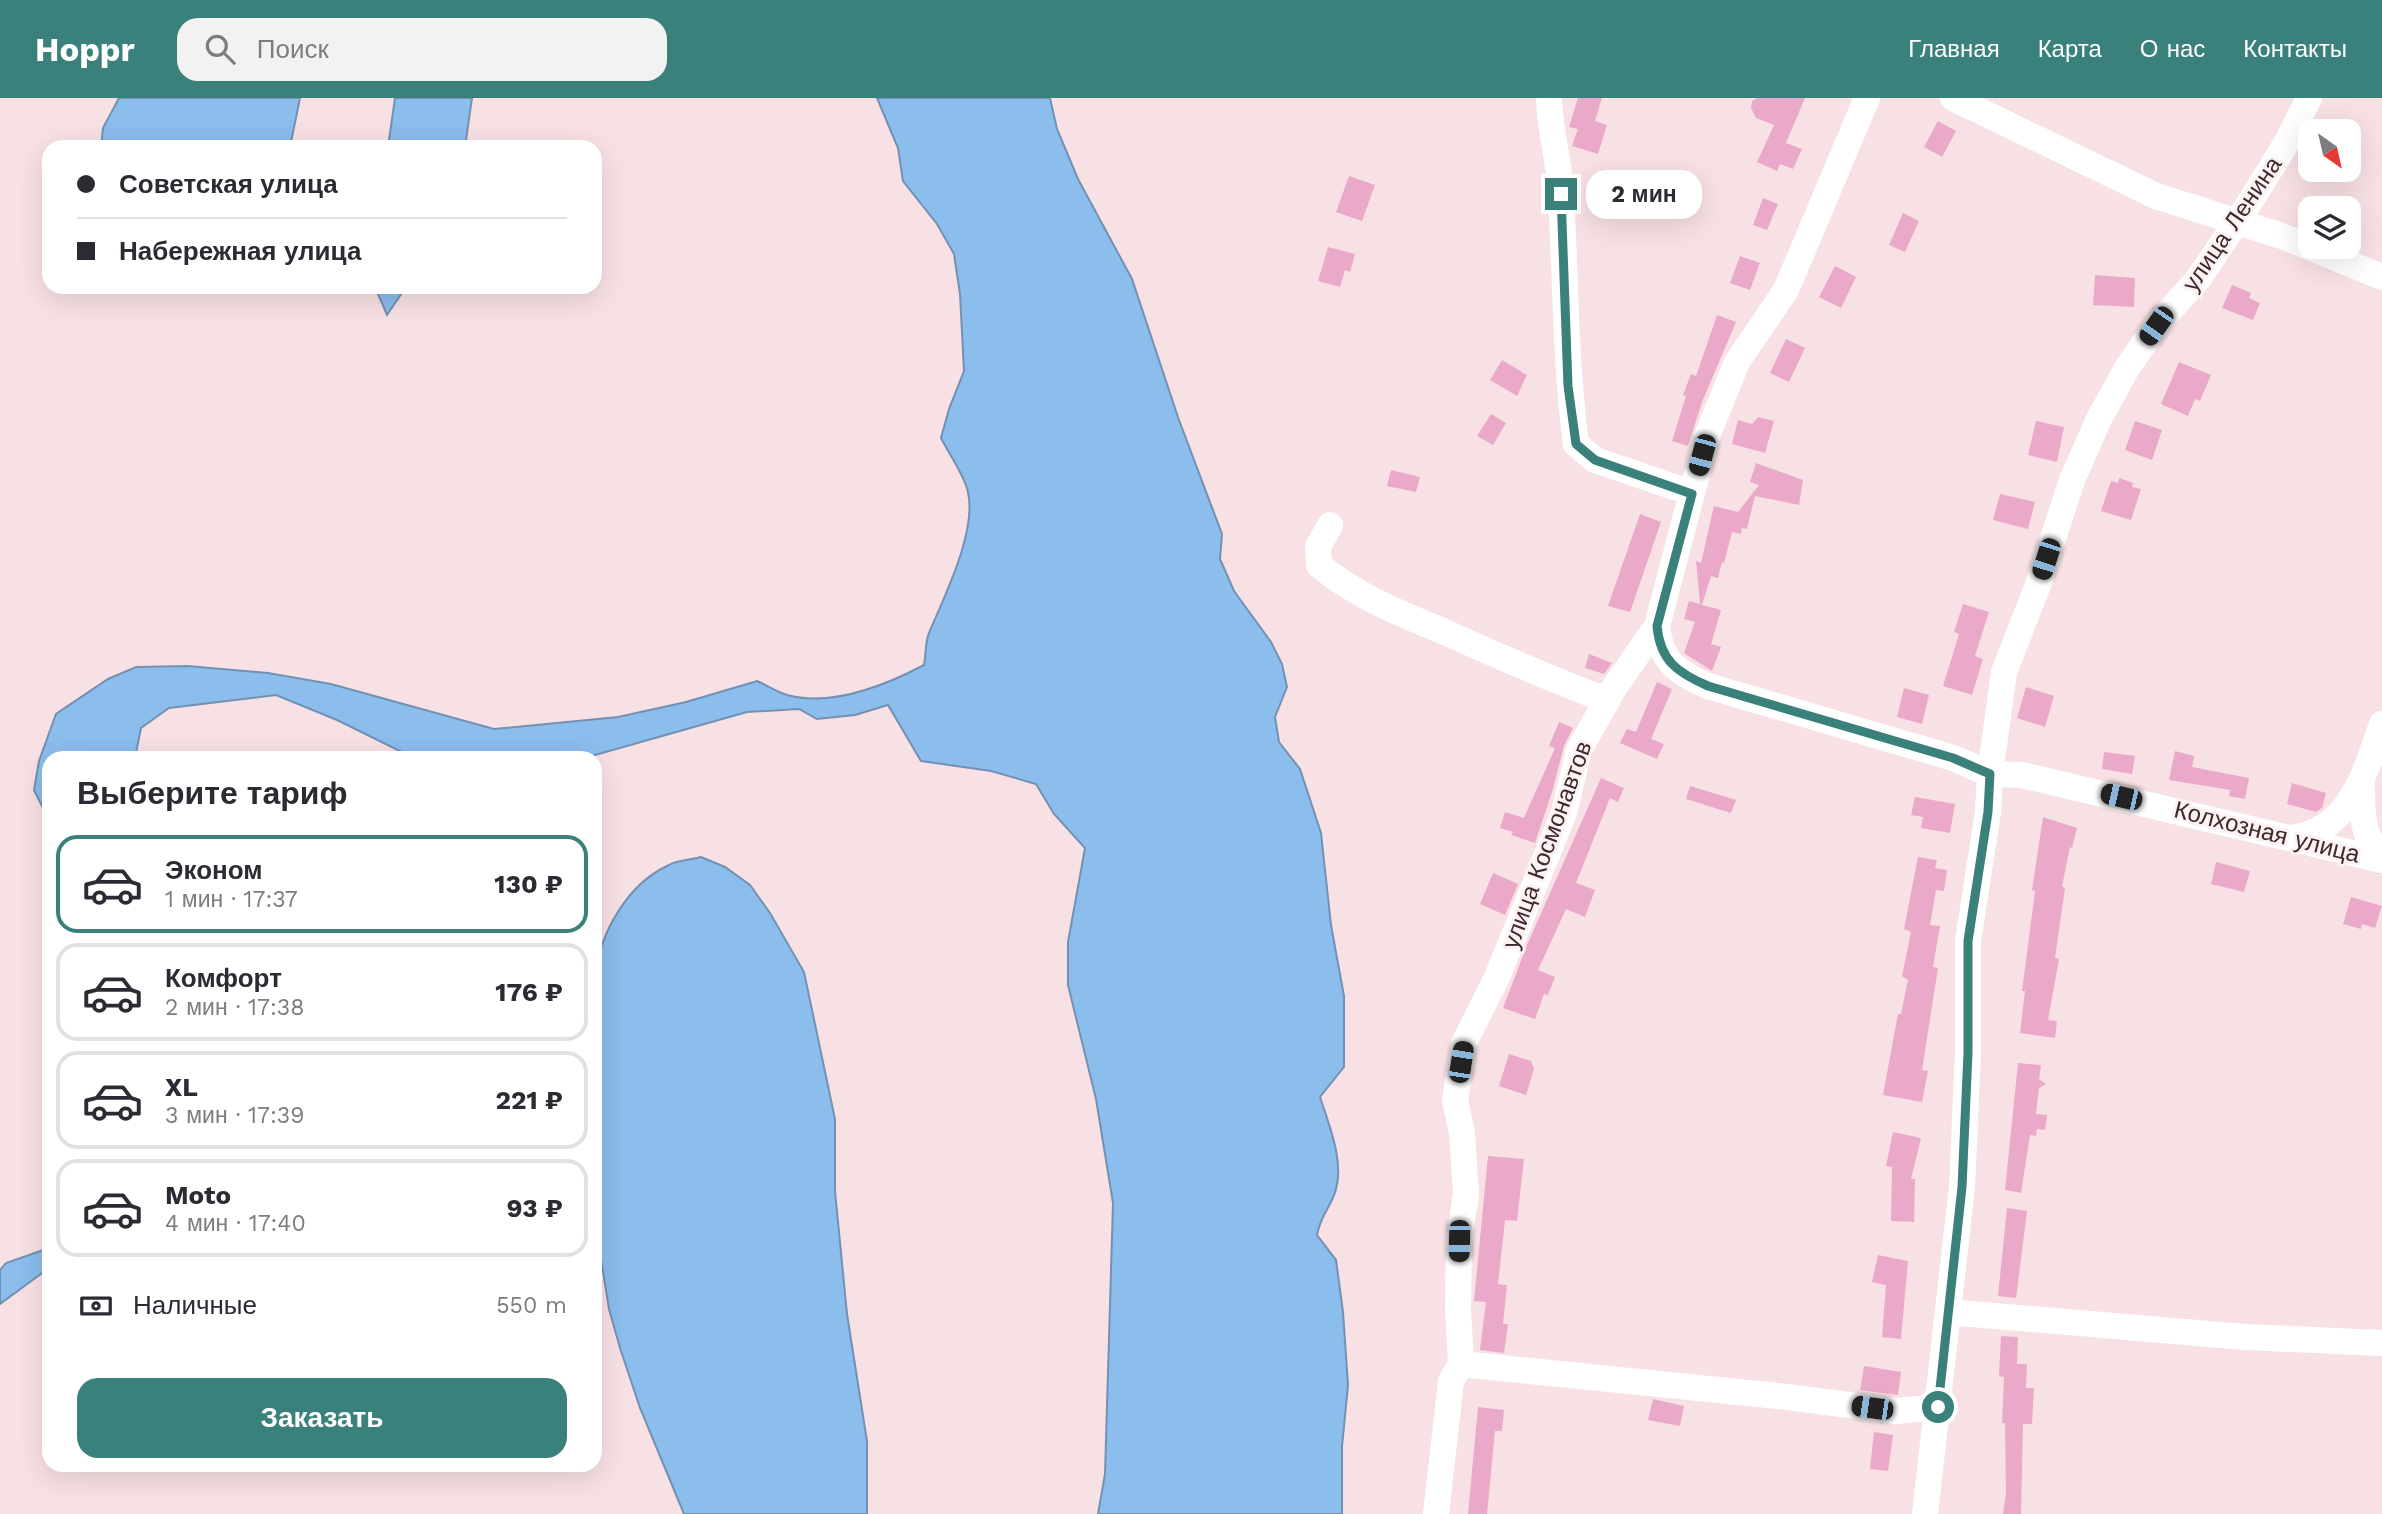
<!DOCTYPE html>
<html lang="ru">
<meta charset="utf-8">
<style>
body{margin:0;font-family:"Work Sans",sans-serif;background:#f2f2f3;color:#2b2b33;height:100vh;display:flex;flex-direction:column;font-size:26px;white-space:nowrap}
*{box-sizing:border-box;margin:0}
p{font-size:23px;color:#7c7c81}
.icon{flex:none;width:38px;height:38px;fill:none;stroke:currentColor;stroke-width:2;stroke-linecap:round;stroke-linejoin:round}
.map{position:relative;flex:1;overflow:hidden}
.drawer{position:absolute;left:42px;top:653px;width:560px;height:721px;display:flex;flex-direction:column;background:#fff;border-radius:21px;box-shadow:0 7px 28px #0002}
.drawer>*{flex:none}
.top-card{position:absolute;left:42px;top:42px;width:560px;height:154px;border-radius:21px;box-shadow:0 7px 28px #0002;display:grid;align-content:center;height:154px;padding:0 35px;background:#fff}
.needle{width:46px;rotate:146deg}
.fabs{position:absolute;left:2298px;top:21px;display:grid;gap:14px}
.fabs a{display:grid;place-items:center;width:63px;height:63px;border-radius:14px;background:#fff;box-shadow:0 7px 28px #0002;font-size:35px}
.end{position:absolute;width:32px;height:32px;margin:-16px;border:9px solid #3a817b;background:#fff;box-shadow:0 0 0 4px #fff}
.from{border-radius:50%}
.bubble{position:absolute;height:49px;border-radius:21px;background:#fff;box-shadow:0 7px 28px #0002;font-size:23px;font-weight:700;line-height:49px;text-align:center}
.car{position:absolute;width:21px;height:42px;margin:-21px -10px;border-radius:9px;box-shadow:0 0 5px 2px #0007;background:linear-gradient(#222 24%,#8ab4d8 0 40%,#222 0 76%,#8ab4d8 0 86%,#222 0)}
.top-card b{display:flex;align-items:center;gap:24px;height:66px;font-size:26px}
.top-card b+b{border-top:2px solid #e1e1e2}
.top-card i{width:18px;height:18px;background:#2b2b33}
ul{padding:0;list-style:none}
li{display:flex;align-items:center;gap:21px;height:98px;margin:0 14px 10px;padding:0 21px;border:4px solid #e1e1e2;border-radius:21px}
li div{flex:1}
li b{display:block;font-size:26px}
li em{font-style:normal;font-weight:700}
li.current{border-color:#3a817b}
li>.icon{width:63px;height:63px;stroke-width:1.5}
h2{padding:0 35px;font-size:32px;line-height:84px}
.pay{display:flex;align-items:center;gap:18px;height:77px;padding:0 35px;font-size:26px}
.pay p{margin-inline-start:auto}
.button{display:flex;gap:14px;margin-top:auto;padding:14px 35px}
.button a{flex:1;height:80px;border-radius:21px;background:#3a817b;color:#fff;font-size:28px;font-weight:700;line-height:80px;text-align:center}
header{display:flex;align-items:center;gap:42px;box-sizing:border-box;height:98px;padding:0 35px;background:#3a817b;color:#fff}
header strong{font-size:33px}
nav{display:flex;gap:38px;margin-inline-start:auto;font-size:24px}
.search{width:490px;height:63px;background:#f2f2f3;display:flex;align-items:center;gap:18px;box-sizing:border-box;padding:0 24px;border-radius:21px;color:#7c7c81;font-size:26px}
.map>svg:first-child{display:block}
</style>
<header>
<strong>Hoppr</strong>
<div class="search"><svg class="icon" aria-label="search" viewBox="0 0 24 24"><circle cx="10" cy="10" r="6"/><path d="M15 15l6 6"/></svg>Поиск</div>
<nav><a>Главная</a><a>Карта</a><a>О нас</a><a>Контакты</a></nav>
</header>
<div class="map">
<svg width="2382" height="1416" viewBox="0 0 2382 1416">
<rect width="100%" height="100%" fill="#f8e1e4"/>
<!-- water -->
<path fill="#8bbded" stroke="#7491b3" stroke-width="2" d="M119,0H300L290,49H101L103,30Z
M395,0H472L465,49H388Z
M877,0H1050L1057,31L1078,81L1132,181L1179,322L1222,436L1220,461L1234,493L1271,544L1282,566L1287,589L1275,619L1279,644L1300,671L1321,735L1331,827L1344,898V969L1320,999C1329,1027 1344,1063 1336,1091C1332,1108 1321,1115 1317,1137L1336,1162L1343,1214L1348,1287L1342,1349V1416H1098L1105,1376L1113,1105L1096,1001L1068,887V844L1085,750L1054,716L1036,686L991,673L921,663L888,607L855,617L817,621L799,611L747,614L588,659L414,660L337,622L276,597L169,610L141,630L135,660H49V722L34,692L39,663L56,616L108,581L136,569L188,568L268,575L331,586L494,631L618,619L686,604L757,583C766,587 777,594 787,597C831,609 886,587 924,567C926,557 925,544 929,535C944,499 977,434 968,394C964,376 949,356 941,340L949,311L964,273L960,196L954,156L937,126L903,83L898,50Z
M375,189H406L387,217Z
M701,759L725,769L750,787L770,815L804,874L835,1021V1093L847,1216L867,1343V1416H684L640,1310L620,1250L609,1211L595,1124V878C600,835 627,786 669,767C678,762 691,762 701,759Z
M49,1150V1170L0,1206V1172L6,1165Z"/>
<!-- building -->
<path fill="#eaa9c9" d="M1578,0H1602L1595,23L1607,27L1598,56L1572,48L1578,31L1569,29Z
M1758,0H1805L1786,45L1802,51L1793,71L1780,66L1777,73L1757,64L1774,27L1756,20L1751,10L1752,3Z
M1938,23L1956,33L1942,59L1924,49Z
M1349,78L1375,87L1362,123L1336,114Z
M1763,100L1778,106L1767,132L1753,127Z
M1903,115L1919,123L1905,154L1889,147Z
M1328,149L1355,156L1350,174L1345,172L1340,189L1318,183Z
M1740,158L1760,165L1750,192L1730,185Z
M1835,168L1856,179L1841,210L1819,199Z
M2095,177L2135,180L2134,209L2093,207Z
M2232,187L2251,195L2249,200L2260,205L2253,222L2222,210Z
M1717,217L1736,224L1702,304L1688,348L1672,343L1686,298L1683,297L1691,276L1696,278Z
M1786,241L1805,250L1789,284L1770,275Z
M1502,262L1527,277L1517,298L1490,282Z
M2179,264L2211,277L2200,303L2195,301L2188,318L2161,306Z
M1491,316L1506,325L1493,347L1477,338Z
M1758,319L1774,323L1765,355L1732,346L1738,322L1752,326Z
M2036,323L2064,329L2057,364L2028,357Z
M2135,323L2162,332L2152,362L2125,352Z
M1756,365L1803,382L1799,407L1755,398L1747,431L1742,430L1741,436L1732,434L1724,465L1722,464L1718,480L1711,478L1702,507L1721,512L1711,546L1721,549L1712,573L1684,555L1695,524L1684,521L1689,503L1700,506L1696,463L1701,465L1714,408L1738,414L1759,387L1750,384Z
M1391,372L1420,379L1416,394L1387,388Z
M2119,380L2133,385L2132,389L2141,391L2131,422L2101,413L2111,383L2118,385Z
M2000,396L2035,404L2028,431L1993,422Z
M1640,416L1661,424L1630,514L1608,508Z
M1963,506L1989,514L1975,558L1983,561L1972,597L1943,588L1959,536L1954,534Z
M1589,556L1612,565L1604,576L1585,570Z
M1657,584L1672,591L1651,641L1664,646L1657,661L1620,645L1627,631L1636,634Z
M2026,589L2054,598L2045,629L2017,620Z
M1904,590L1929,597L1922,626L1897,619Z
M1559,624L1573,630L1564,648L1553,691L1535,745L1511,737L1513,734L1500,730L1505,714L1524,720L1555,650L1549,648Z
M2175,653L2194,658L2192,669L2249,680L2245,701L2229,698L2230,692L2169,682Z
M2104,654L2135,658L2132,676L2102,671Z
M1601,680L1624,690L1618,704L1610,700L1576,785L1595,792L1585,819L1566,811L1538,872L1555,879L1548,897L1544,896L1535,921L1503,910L1527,847Z
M2292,685L2326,695L2322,710L2316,714L2287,706Z
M1690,688L1736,702L1731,715L1686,701Z
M1915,699L1955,706L1950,735L1921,730L1923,719L1911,717Z
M2043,719L2077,730L2072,750L2070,749L2062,788L2065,790L2055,860L2059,861L2048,922L2057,923L2055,940L2020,935L2025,893H2022L2035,793L2032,792Z
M1918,759L1937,762L1935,770L1947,772L1944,793L1936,792L1930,827L1940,828L1933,869L1938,870L1922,972L1928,973L1922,1004L1883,997L1898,916H1901L1908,882L1902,878L1911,834L1904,831Z
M2216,764L2250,773L2244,794L2211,786Z
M1493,775L1518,786L1505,817L1480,806Z
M2351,799L2382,808L2375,830L2362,826L2361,831L2343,826Z
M1509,956L1531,963L1534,971L1526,997L1499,988Z
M2018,965L2041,967L2039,981L2046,986L2039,990L2036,1016L2047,1017L2045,1032L2037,1031L2036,1038L2030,1037L2021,1095L2005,1092Z
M1893,1034L1921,1040L1911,1081H1915L1914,1124L1891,1123L1892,1069L1886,1068Z
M1488,1058L1524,1061L1517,1123L1505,1122L1498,1186L1507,1187L1503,1226H1508L1504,1255L1480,1252L1486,1204L1474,1203Z
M2007,1110L2027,1113L2016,1200L1998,1198Z
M1878,1157L1908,1163L1901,1241L1882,1239L1886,1187L1872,1184Z
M2001,1238L2018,1239L2017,1266H2027L2026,1290H2034L2032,1326H2023L2021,1416H2003L2006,1395L2005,1325H2002L2004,1279L1999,1278Z
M1864,1268L1901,1274L1898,1297L1860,1292Z
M1653,1301L1684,1308L1680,1328L1648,1322Z
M1478,1309L1504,1312L1502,1333H1495L1487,1416H1468Z
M1874,1334L1893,1337L1888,1373L1870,1371Z"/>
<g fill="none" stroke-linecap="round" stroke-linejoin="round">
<!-- minor -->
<path stroke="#fff" stroke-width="26" d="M1549,0C1550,35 1560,66 1561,100C1566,182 1565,264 1576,346L1595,362L1692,395
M1953,0L2156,98L2282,138L2382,179
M1330,427L1318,449L1319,467C1357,499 1402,516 1447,535C1500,559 1552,582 1607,602
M1657,528C1660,563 1678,575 1708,588L1953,660L1990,676L2022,677L2382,762
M2362,684C2362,710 2361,741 2382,759
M2296,739C2351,730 2366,672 2382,626
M1948,1214L2245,1239L2382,1245
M1461,1266L1778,1298L1896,1313L1938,1309
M1436,1416L1451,1283L1461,1266L1458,1211L1459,1143L1466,1096L1462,1035L1455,1002L1464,945L1497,879L1564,715L1579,652L1614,590L1657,528L1707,338L1737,264L1786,192L1867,0
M1925,1416L1962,1089L1968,955V843L1988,714L1990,676L2004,574L2038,487L2072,382L2099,321L2127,270L2156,228L2199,180L2250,104L2287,44L2309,0"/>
</g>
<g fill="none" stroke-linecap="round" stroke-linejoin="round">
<!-- route -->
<path stroke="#3a817b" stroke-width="9" d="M1561,96L1568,288L1576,346L1595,362L1692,396L1657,528C1660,563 1678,575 1708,588L1953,660L1990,676L1988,714L1968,843V955L1962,1089L1938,1309"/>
</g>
<g text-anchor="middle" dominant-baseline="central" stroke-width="6" stroke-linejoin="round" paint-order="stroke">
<!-- street labels -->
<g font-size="24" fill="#3e292c" stroke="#fdf2f3">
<text transform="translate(2232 126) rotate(-56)">улица Ленина</text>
<text transform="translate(2267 734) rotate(14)">Колхозная улица</text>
<text transform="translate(1547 747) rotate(-70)">улица Космонавтов</text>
</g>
</g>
</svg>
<div class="fabs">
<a><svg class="needle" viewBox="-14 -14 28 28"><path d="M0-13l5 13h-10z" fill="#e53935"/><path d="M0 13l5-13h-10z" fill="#7c7c81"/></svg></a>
<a><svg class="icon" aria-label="layers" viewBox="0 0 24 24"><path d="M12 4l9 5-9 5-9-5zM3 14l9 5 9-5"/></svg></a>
</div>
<i class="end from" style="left:1938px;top:1309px"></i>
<i class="end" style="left:1561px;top:96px"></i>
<div class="bubble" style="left:1586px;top:72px;width:116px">2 мин</div>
<i class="car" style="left:2156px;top:228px;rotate:215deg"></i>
<i class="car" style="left:1702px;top:357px;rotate:195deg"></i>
<i class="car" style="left:2046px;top:461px;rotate:198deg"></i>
<i class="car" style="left:2121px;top:699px;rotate:283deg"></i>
<i class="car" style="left:1461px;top:964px;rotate:9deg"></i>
<i class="car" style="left:1459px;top:1143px;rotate:181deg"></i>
<i class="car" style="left:1872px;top:1310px;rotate:278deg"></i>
<div class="top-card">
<b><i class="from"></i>Советская улица</b>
<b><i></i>Набережная улица</b>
</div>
<section class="drawer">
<h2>Выберите тариф</h2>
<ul>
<li class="current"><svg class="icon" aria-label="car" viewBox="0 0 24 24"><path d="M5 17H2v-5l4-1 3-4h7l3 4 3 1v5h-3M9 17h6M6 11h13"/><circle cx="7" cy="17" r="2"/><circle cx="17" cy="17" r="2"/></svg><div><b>Эконом</b><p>1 мин · 17:37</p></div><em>130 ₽</em></li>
<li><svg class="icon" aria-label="car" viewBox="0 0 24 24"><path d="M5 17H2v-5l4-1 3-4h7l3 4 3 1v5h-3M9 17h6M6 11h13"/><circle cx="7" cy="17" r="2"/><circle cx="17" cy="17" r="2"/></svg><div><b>Комфорт</b><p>2 мин · 17:38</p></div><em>176 ₽</em></li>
<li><svg class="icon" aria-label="car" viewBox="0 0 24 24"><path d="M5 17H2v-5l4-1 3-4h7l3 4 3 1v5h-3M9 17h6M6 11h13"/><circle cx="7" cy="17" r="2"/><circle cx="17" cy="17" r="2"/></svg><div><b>XL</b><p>3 мин · 17:39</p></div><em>221 ₽</em></li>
<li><svg class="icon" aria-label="car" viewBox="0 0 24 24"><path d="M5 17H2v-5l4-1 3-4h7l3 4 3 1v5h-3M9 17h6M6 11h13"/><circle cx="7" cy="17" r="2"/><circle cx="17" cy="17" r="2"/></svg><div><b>Moto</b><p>4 мин · 17:40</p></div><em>93 ₽</em></li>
</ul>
<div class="pay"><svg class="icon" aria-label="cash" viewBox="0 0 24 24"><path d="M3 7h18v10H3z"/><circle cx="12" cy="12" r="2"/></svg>Наличные<p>550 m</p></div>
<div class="button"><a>Заказать</a></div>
</section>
</div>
